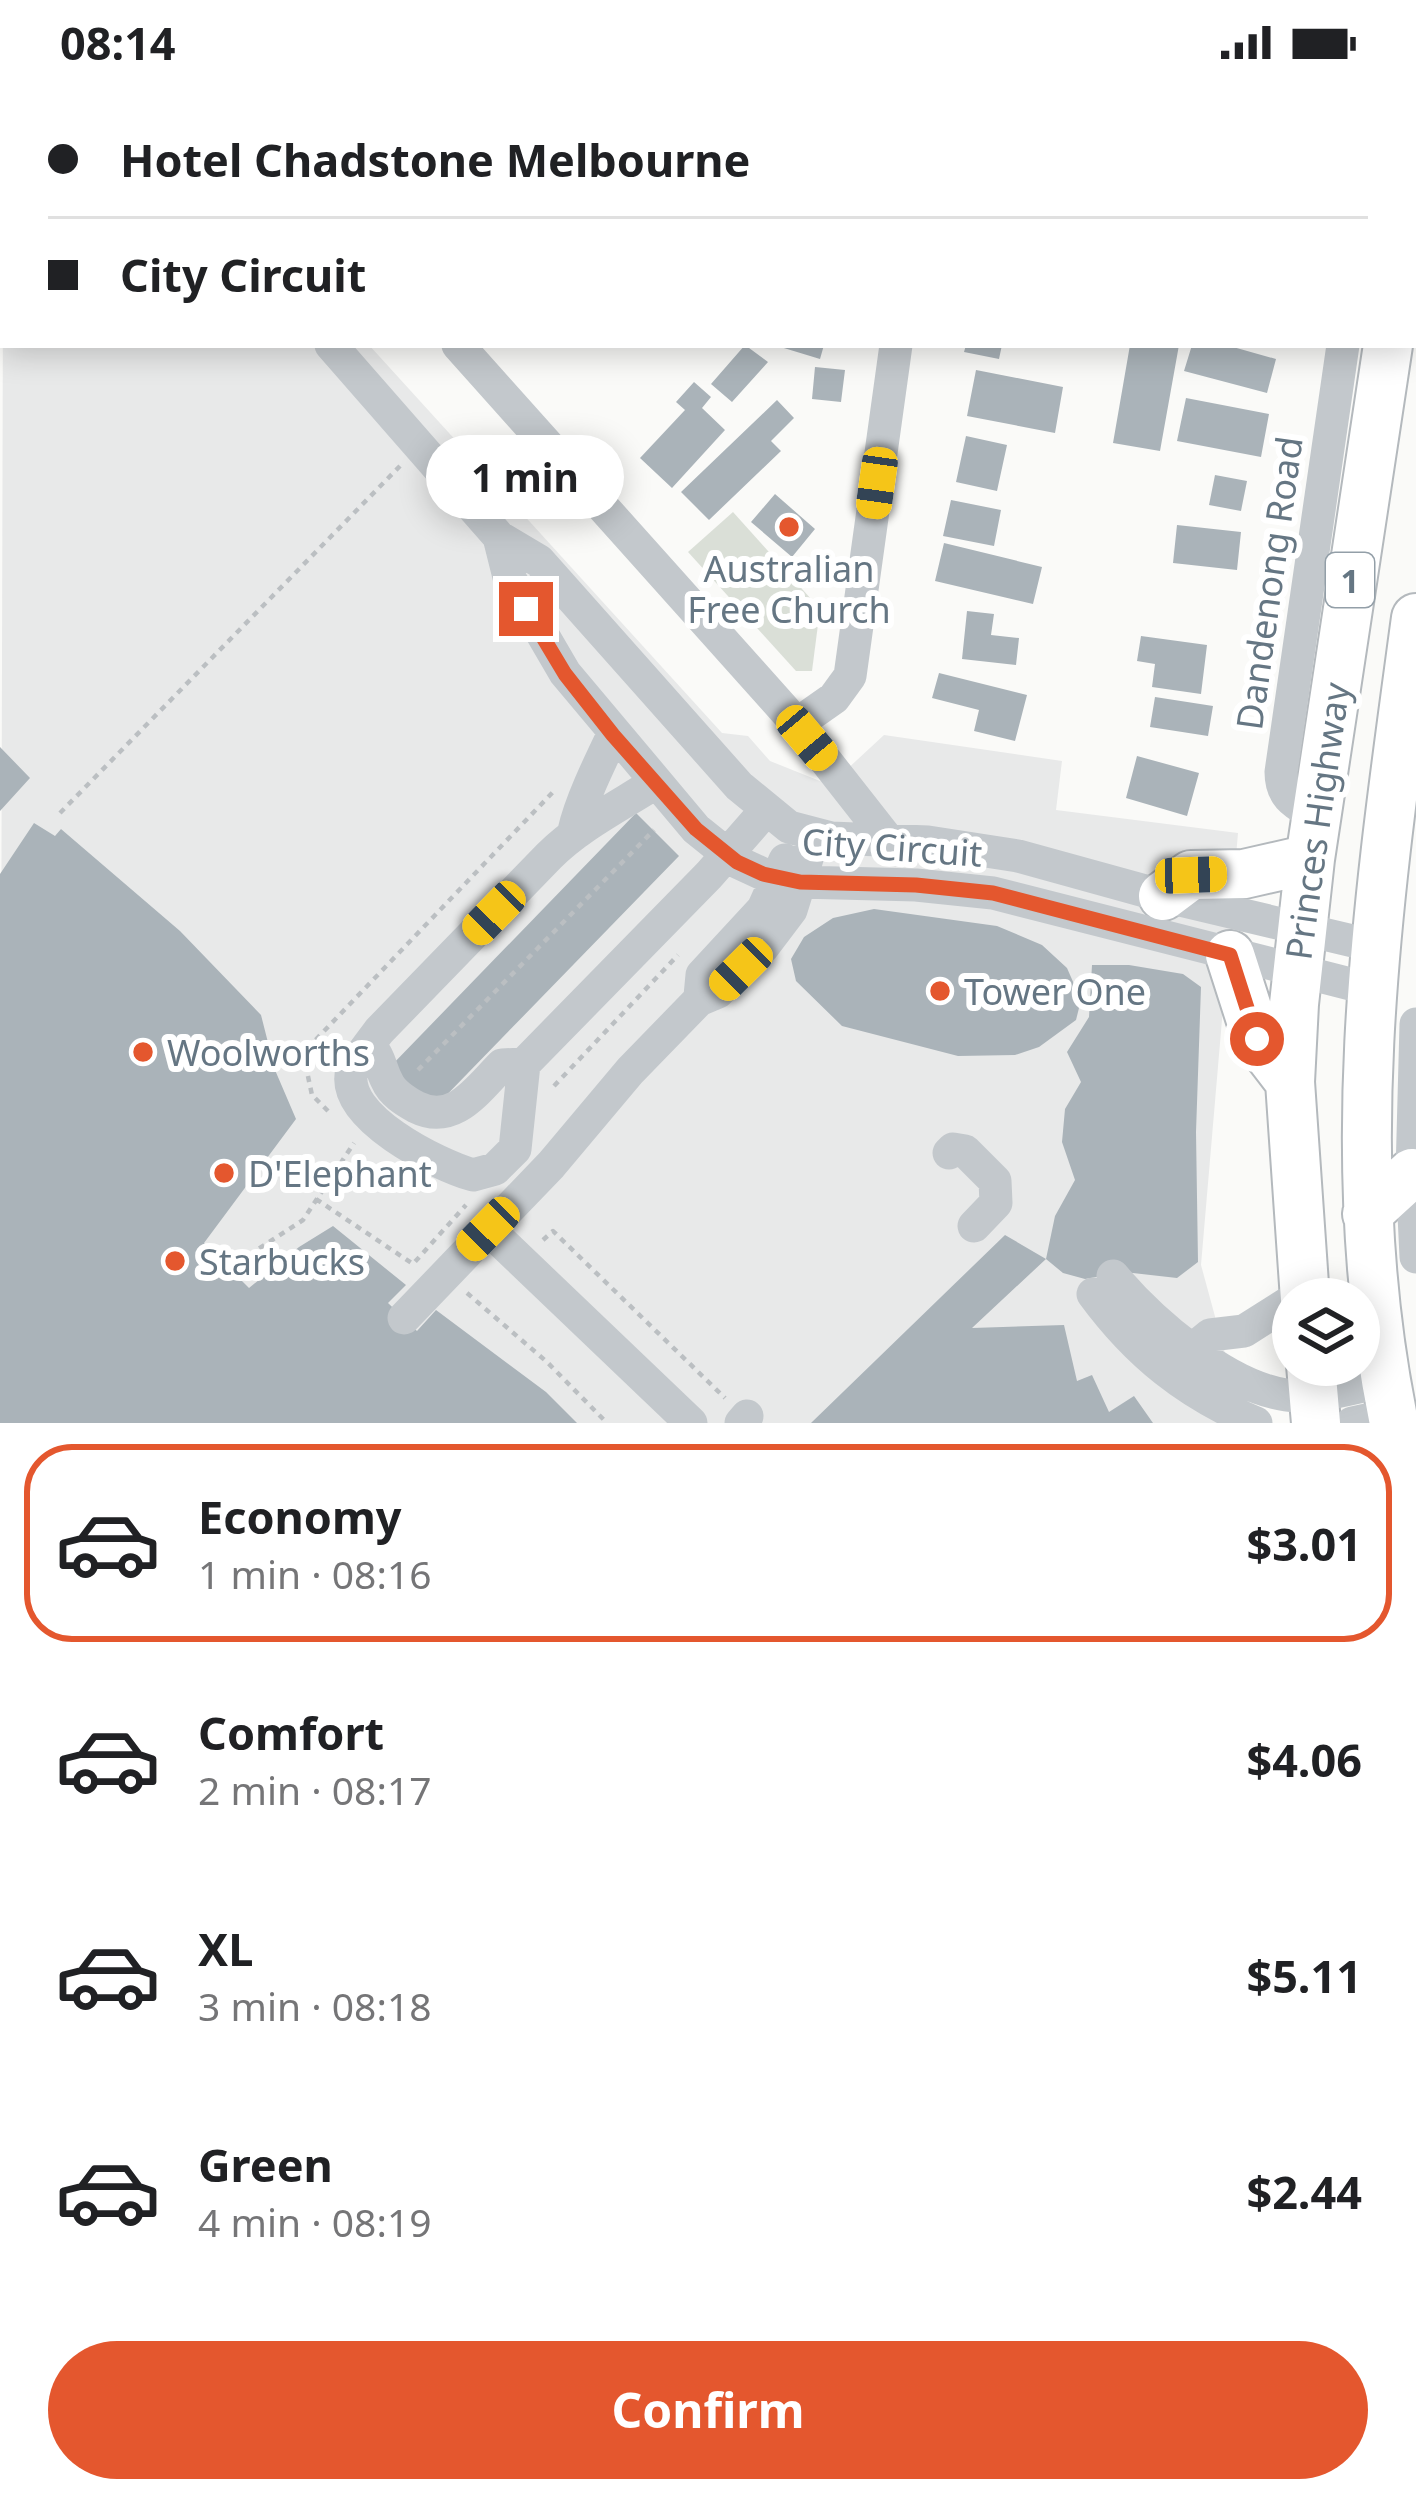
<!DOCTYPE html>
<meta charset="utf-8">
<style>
body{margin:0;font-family:"Noto Sans",sans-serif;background:#f6f6f6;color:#202124;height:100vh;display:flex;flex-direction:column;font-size:45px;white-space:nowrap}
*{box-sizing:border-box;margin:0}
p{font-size:39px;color:#757577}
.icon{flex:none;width:66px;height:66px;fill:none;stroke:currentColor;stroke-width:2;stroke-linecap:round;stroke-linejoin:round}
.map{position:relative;height:1339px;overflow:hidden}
.side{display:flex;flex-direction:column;background:#fff;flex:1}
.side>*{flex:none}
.guide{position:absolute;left:0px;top:0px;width:1416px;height:264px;box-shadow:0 6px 30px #0003;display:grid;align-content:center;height:264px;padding:0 48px;background:#fff}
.buttons{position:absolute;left:1272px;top:1194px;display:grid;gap:24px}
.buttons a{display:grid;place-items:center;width:108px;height:108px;border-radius:50%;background:#fff;box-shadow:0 6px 30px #0003;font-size:60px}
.end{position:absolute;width:54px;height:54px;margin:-27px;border:15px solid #e4572e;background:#fff;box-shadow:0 0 0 6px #fff}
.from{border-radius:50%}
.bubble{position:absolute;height:84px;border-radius:42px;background:#fff;box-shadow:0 6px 30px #0003;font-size:39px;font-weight:700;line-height:84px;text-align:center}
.car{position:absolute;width:36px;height:72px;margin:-36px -18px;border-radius:15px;box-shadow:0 0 9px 3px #0007;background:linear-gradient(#f5c518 24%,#345 0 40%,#f5c518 0 76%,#345 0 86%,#f5c518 0)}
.guide b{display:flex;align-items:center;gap:42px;height:114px;font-size:45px}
.guide b+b{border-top:3px solid #e0e0e0}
.guide i{width:30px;height:30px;background:#202124}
ul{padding:21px 0 0;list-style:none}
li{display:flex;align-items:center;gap:36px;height:198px;margin:0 24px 18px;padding:0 24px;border:6px solid transparent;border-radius:48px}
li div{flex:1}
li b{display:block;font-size:45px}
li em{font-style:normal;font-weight:700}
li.on{border-color:#e4572e}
li>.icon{width:108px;height:108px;stroke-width:1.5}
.cta{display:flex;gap:24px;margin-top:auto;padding:24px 48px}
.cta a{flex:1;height:138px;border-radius:72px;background:#e4572e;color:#fff;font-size:48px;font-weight:700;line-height:138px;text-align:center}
.status{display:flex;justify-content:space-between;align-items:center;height:84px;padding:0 60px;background:#fff;direction:ltr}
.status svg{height:33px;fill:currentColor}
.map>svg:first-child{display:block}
</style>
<div class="status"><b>08:14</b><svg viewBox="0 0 49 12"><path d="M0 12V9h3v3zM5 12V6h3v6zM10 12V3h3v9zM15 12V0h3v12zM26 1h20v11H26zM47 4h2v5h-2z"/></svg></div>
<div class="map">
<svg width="1416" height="1339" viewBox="0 0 1416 1339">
<rect width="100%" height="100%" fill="#fafaf8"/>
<!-- built -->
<path fill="#e8e9e9" d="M3,199V261H369L722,649L748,652L770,677L830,701L884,651L1062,677L1056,726L1238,749L1201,1181L1244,1339H0Z"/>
<!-- green -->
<path fill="#dadfd7" d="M733,428L820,525L812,587H796L688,468Z"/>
<!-- building -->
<path fill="#aab3b9" d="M745,261L768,278L732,318L711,300Z
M774,261H824L820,275Z
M966,261H1002L999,275L964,268Z
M1130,261H1179L1160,367L1113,359Z
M1192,261H1226L1276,275L1267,309L1184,287Z
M815,283L845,286L841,318L812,315Z
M976,286L1063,303L1055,349L967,332Z
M694,298L711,313L702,324L725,346L672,404L640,374L685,326L676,318Z
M1186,314L1269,330L1261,373L1177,357Z
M777,316L794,334L771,357L781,367L709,436L681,408Z
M966,352L1007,361L997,407L956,398Z
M1215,391L1247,397L1241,427L1209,421Z
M775,410L815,445L792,473L751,438Z
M951,416L1001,426L994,462L943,452Z
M1177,441L1241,448L1237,486L1173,479Z
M944,459L1042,483L1033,520L935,497Z
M967,527L994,530L991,551L1019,554L1016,581L962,575Z
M1141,552L1207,561L1201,610L1152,603L1155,580L1137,577Z
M939,589L1027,611L1015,657L974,647L979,626L932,614Z
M1155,613L1213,622L1208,652L1150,643Z
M0,663L30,694L0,727Z
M1137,672L1199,689L1187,732L1126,714Z
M636,729L679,772L433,1025L390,983Z
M34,739L55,752L61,745L180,847L261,931L275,986L296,1035L204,1159L249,1204L299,1163L333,1142L406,1201L388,1219L417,1247L436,1226L546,1308L577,1339H0V790Z
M874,825L997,842L1042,861L1067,884L1081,916L1076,936L1039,963L1015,971L958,972L842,942L796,897L791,875L804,853L833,834Z
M1092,881H1129L1183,890L1201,903L1196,1048L1198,1178L1177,1194L1124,1188L1085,1195L1063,1189L1046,1175L972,1244L1064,1241L1077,1297L1092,1291L1109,1328L1134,1312L1153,1339H811L1005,1151L1046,1175L1055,1132L1075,1096L1062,1058L1065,1025L1081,998L1067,968L1089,933Z"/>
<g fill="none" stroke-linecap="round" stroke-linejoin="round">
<!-- highway casing -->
<g stroke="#b4b9bd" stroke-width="52">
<path id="highway" d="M1413,88L1416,66
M1163,812L1191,791L1244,790L1310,775
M1230,871L1257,955L1290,998
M1367,1130L1412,1089
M1305,1215L1290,998L1294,920L1310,775L1388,261
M1311,1281L1316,1339
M1394,1339C1338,1071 1380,801 1416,534"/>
</g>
<!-- path -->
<path stroke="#bbbfc2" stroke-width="4.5" stroke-dasharray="6 6" stroke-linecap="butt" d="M97,3L101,0
M60,729L400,382
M418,986L654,746
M554,1002L678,871
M328,1027L312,1011L303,969L553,708
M316,1115L413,1180L466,1121
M543,1156L553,1147L725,1314
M229,1184L303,1136L354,1059
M467,1209L547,1278L607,1339"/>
<!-- minor -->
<path stroke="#c3c8cc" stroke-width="33" d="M221,0L224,3
M133,3L136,0
M498,3L501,0
M932,3L933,0
M1374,3V0
M0,125L3,123
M0,237L3,235
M331,261L499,453L539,477L739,702L789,743L831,754L928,758L1018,772L1163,812L1374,862
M458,261L797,640L888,756
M499,453L509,493L565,589L696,745L737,778L763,790L799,798L916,801L993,809L1370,905
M797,640L834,614L850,592L896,261
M1316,732C1296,720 1281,714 1281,688L1343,261
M574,747C580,719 600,678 613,651
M700,912L702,891L763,825L785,776
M1416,940L1412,1089L1416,1173
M371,963C381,975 380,984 387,997C392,1009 405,1017 416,1023C454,1042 477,1006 502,981L524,980L709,791L765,727
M524,980L515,1065L495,1085L473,1091C438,1081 339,1033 352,986C353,981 374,954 379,947L549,772C579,742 619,722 655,699
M949,1069L953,1065L965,1067L995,1097L996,1119L974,1142
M488,1145L691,1339
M1113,1192C1151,1237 1225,1302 1286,1311C1317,1316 1356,1302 1387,1297
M1093,1210C1137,1270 1187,1310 1256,1339
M404,1234L551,1081L630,987L699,916L718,908L763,863L791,826L814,752
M1193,1265L1210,1251L1244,1247L1293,1216
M741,1339L747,1332
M1352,1339L1393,1330"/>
<!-- highway -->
<use href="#highway" stroke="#fff" stroke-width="48"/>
</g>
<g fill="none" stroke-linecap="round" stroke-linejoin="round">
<!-- route -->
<path stroke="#e4572e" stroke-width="15" d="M526,525L565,590L613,651L696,745L737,778L763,790L800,798L916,801L993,809L1230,871L1257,955"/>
</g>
<!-- markers -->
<g fill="#e4572e" stroke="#fff" stroke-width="4.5">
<circle cx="789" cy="443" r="12"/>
<circle cx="940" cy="907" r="12"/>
<circle cx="143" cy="968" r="12"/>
<circle cx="224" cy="1089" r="12"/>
<circle cx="175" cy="1177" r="12"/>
</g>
<g text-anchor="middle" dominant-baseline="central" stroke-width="12" stroke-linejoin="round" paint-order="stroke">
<!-- shield labels -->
<rect fill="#fff" stroke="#939fa8" stroke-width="3" x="1326" y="469" width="48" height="54" rx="9"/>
<g font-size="33" font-weight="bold" fill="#657683">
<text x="1350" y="496">1</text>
</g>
<!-- poi labels -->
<g font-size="36" fill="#657683" stroke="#fff" text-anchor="start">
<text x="789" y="484" text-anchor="middle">Australian<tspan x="789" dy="41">Free Church</tspan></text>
<text x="964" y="907">Tower One</text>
<text x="167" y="968">Woolworths</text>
<text x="248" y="1089">D'Elephant</text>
<text x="199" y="1177">Starbucks</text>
</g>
<!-- street labels -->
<g font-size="36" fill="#657683" stroke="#fff">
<text transform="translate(1269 499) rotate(-82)">Dandenong Road</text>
<text transform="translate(1317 737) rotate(-82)">Princes Highway</text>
<text transform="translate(892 763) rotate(4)">City Circuit</text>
</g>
</g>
</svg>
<div class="buttons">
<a><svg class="icon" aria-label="layers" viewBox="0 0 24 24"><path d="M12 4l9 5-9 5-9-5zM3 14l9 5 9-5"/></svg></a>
</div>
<i class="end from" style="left:1257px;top:955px"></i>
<i class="end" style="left:526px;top:525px"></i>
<div class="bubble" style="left:426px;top:351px;width:198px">1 min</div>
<i class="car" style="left:877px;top:399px;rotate:188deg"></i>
<i class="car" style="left:807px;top:654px;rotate:140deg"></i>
<i class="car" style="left:1191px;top:791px;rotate:88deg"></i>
<i class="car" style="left:494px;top:829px;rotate:224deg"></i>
<i class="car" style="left:741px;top:885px;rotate:225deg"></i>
<i class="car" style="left:488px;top:1145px;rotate:224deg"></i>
<div class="guide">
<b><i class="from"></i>Hotel Chadstone Melbourne</b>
<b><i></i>City Circuit</b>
</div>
</div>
<section class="side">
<ul>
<li class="on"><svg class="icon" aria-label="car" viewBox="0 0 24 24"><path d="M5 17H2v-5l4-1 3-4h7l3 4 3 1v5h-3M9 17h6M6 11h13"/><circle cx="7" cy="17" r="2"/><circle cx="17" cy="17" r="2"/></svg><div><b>Economy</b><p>1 min · 08:16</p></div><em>$3.01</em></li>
<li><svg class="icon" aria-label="car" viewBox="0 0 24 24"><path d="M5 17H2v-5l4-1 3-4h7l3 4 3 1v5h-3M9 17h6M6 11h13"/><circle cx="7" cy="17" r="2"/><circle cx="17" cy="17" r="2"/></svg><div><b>Comfort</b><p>2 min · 08:17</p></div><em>$4.06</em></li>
<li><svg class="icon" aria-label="car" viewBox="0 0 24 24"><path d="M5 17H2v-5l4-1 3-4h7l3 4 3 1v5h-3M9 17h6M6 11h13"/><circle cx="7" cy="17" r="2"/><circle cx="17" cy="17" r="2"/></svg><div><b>XL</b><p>3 min · 08:18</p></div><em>$5.11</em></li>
<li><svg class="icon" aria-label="car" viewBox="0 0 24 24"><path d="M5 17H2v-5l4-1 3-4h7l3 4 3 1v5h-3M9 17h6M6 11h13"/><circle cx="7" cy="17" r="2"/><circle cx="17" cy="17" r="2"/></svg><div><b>Green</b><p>4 min · 08:19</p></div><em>$2.44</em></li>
</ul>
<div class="cta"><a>Confirm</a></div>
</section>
